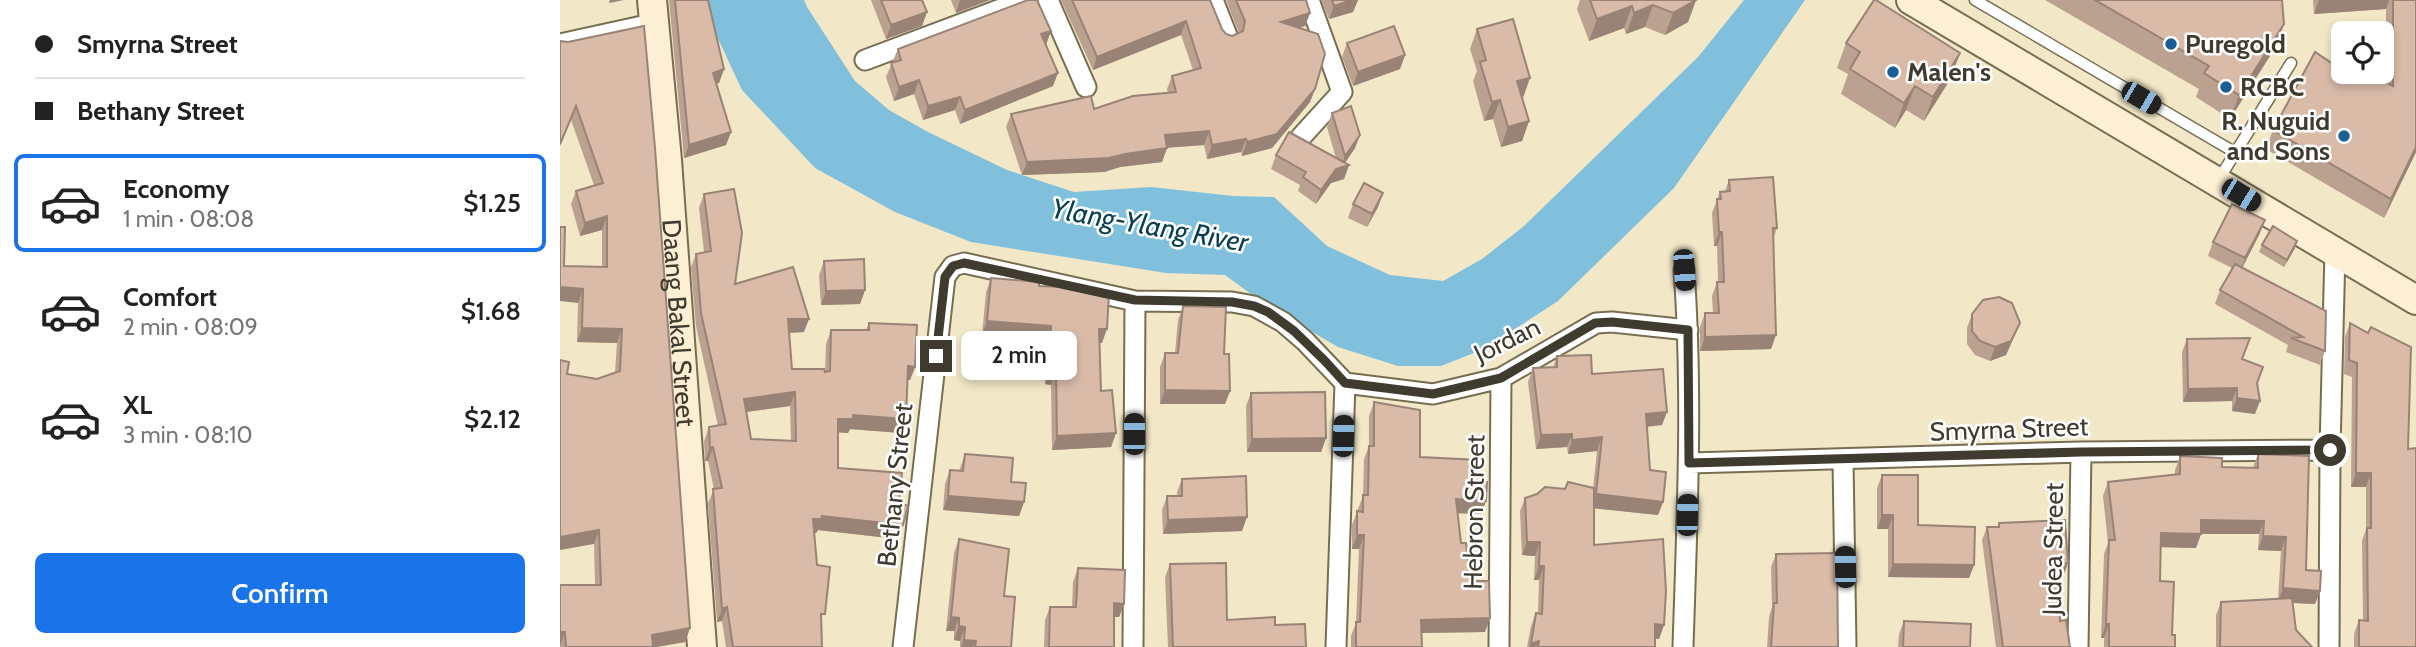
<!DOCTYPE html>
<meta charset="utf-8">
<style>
body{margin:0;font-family:Cabin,sans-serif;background:#f2f2f2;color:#222;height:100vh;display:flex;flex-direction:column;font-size:26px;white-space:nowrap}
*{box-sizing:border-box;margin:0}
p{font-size:23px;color:#767676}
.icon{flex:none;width:38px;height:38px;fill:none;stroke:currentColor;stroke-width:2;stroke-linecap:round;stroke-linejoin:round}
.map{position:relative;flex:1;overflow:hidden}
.drawer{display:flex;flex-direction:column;background:#fff;width:560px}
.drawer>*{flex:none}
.hud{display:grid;align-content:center;height:154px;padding:0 35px;background:#fff}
.buttons{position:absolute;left:1771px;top:21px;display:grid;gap:14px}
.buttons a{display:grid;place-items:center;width:63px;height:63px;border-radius:10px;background:#fff;box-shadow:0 4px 10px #0003;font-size:35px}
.end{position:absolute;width:32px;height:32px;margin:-16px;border:9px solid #3f3b2e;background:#fff;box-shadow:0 0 0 4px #fff}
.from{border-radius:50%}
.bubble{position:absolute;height:49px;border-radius:10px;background:#fff;box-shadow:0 4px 10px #0003;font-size:23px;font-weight:600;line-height:49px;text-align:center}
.car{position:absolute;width:21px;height:42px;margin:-21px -10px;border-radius:9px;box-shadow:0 0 5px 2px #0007;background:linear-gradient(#222 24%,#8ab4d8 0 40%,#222 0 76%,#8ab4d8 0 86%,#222 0)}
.hud b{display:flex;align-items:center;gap:24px;height:66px;font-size:26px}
.hud b+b{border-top:2px solid #e0e0e0}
.hud i{width:18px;height:18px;background:#222}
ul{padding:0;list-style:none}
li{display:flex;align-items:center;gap:21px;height:98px;margin:0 14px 10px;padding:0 21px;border:4px solid transparent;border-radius:10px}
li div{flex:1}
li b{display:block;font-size:26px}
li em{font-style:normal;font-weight:600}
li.current{border-color:#1a73e8}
li>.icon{width:63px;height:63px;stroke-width:1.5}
.button{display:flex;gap:14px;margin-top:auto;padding:14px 35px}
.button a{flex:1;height:80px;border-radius:10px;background:#1a73e8;color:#fff;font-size:28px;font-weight:600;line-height:80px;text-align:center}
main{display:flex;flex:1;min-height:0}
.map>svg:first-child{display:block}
</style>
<main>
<section class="drawer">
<div class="hud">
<b><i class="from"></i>Smyrna Street</b>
<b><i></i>Bethany Street</b>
</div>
<ul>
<li class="current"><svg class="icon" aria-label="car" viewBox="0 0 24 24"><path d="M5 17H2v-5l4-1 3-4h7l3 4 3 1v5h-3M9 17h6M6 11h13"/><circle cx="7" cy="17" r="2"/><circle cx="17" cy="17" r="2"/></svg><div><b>Economy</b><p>1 min · 08:08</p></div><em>$1.25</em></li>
<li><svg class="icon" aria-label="car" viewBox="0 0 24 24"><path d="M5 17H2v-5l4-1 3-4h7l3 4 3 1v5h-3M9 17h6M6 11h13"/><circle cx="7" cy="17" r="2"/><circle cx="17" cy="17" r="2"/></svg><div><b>Comfort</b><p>2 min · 08:09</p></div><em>$1.68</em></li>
<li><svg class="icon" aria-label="car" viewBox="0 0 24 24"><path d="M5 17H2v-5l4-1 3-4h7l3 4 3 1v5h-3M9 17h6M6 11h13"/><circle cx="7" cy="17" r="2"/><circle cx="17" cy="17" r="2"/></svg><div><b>XL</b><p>3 min · 08:10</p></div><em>$2.12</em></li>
</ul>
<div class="button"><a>Confirm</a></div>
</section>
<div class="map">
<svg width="1856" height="647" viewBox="0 0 1856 647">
<rect width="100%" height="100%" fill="#f2e7c7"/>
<!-- water -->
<path fill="#81c0dd" d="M140,0H244L247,7L295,81L329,110L368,132L447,170L514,192L591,187L673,196L714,197L767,246L830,275L883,281L922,259L964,226L1138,57L1184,0H1245L1114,188L998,301L924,349L881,366H838L778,347L706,305L665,275L606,273L411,242L335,212L255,168L182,90Z"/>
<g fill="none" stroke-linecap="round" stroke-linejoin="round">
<!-- lane casing -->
<g stroke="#776e51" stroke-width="13">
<path id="lane" d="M1415,0L1676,153
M1659,179L1731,63"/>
</g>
<!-- street casing -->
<g stroke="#776e51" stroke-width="23">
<path id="street" d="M488,0L526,87
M653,0L668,38
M0,44L96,23
M305,60L465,0
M741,137L782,92L749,0
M785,383L873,394L941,378L1036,323L1052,322L1128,330
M1283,460L1286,647
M1129,463L1521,452L1770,450
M343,647L385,277L393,266L404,263L575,301L672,302L694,306L723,322L745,341L785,383
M573,647L575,301
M776,647L785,383
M939,647L941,378
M1123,647C1127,521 1133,395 1124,270
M1518,647L1521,452
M1769,647L1770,450L1775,251"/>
</g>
<!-- secondary casing -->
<g stroke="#776e51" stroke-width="32">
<g id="secondary">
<path id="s1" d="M92,0L107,160L142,647"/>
<path d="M1351,0L1856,300"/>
</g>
</g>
<!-- lane -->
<use href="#lane" stroke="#fff" stroke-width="10"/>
<!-- street -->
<use href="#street" stroke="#fff" stroke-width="19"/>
<!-- secondary -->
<use href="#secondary" stroke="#fdefd3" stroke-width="28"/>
</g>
<!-- wall -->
<path fill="#bba190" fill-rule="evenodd" d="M109,0H148L164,69L159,83H157L171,132L166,145L124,158Z
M311,0H362L367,12L362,26L326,39Z
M391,0H430L396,13Z
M501,0H586L662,29L666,34L672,36L679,33L666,0H746L750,13L745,26L740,28L755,89L750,102L712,148L682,156L681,152L647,159L644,145L607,148L602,162L560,167L544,172L462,175L446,127L451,114L534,109L608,93L607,89L612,76L633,70L621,35L533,70Z
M761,0H798L793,12L769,19Z
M1020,0H1136L1128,22L1105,35L1085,27L1066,34L1064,28L1029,41L1017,9Z
M1485,0H1722L1724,24L1715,48L1670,119L1636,97L1639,89Z
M1753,0H1856V152L1824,218L1706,149L1713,130L1799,81L1826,82V9L1754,14Z
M84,26L130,628L125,642L96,647H0V585H35L34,544L7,374L37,379L55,373L57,343L17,342L18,303L4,266L42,267V230L20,236L11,204L16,191L34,185L11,120L0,146V41L8,42Z
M917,29L962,98L969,121L962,141L941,147L933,119L924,121L913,81L917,71L910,49Z
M787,43L845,55L840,69L793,86L782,57Z
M1286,43L1391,78L1364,121L1346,110L1335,128L1281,94L1288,74L1277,68Z
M486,45L493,86L400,124L395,110L363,120L354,94L334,101L326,77L338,49Z
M772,113L795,148L785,163L789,165L784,179L771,183L756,204L738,191L740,185L711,169L716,155L776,158L767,127Z
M1169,180L1217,228L1214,237L1211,349L1140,351V327L1145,313H1153L1152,296L1157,282H1158L1157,246H1154L1152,213L1160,192L1165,191Z
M823,193L818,207L807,227L788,218L793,204Z
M144,194L175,284L244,332L229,333L232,369L265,372L266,344L271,330H306L309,323L355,367L350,380H347L341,433L290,429L288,433L278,432V468L339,503L343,525L338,539L258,530L256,533H254L261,624L262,647H166L162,621L157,622L148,503L154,489L148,461H145L144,441L149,427L158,426L136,326L131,267L136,254L144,252L139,208ZM230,406L231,441L191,439L186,412Z
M1700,233L1682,268L1765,351L1760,365L1726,352L1728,345L1655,304L1660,290L1672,268L1648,256L1653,242Z
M1737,241L1735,248L1724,267L1699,252L1702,245Z
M264,261L305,290L300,304L261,305L259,275Z
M431,278L479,286L542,343H540L541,391L556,433L551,447L492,450L491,385L485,384L486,340L422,335L426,292Z
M623,306L664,354L670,391L665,404H600V367L605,353H615L618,320Z
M1412,314L1460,323L1446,355L1430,361L1415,355L1407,344V328Z
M1790,323L1848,449L1856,647H1794V634L1799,620H1803L1802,541L1806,529V487H1791L1792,377L1784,374L1785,337Z
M1627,339L1682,359L1697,384L1695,414L1672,411V401L1623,402L1622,352Z
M997,356L1032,374L1102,425L1087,427L1090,470L1103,502L1098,515L1034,508V545L1104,625L1099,639L1095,638V647H967L971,626L976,613H978L979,580H974L975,556L962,555L960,511L965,498L1005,489L1033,488L1037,451L1008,454L1007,447L976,449L968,382L973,368L993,367Z
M691,393L766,438L761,452H687L686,406Z
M814,402L860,457L918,482L926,501L921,514L897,513L901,543L910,581L925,632L861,633L862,647H791V636L796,623L799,549H792V525L803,496L804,459L809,446V416Z
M405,454L451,482L464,502L459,516L383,510L385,484L390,470L399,471Z
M1698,454L1746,570L1760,591L1755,604L1733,603L1736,630L1752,647H1656V615L1661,602L1718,599L1721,551L1698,550L1699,534H1641L1636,548L1600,547V581L1615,647H1544V638H1541L1544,554L1548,543L1543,496L1548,482L1615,475V470L1620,456L1662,467H1693Z
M1322,475L1358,525L1414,565L1409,578L1328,577V529H1317V488Z
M622,479L682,531L603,534L602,510L607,496H617V492Z
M1439,523L1508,563L1503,577H1500V621L1510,647H1436L1422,540L1427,527H1437Z
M399,539L444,596L451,647H400V641L394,640V631H386L394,553Z
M1216,554L1278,647H1207L1209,617L1212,607L1211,567Z
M610,564L667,620L715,625L746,647H608L605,577Z
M518,568L564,604L559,617H554V647H484L485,620L490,607H512L513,582Z
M1344,621L1410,647H1338L1339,634Z"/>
<!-- shaded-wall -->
<path fill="#988376" d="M50,0H64L49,3Z
M400,0H430L396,13Z
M791,0H798L793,12L769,19L774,6Z
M1136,0L1128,22L1105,35L1113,13Z
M1759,0H1829L1826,9L1754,14Z
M1093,5L1085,27L1066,34L1074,13Z
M1072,6L1064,28L1029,41L1037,19Z
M367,12L362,26L326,39L331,25Z
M750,13L745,26L716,35L721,22Z
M626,21L621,35L533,70L537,57Z
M1724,24L1715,48L1670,119L1679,95Z
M491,31L486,45L476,48L481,34Z
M1400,53L1391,78L1364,121L1373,97Z
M845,55L840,69L793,86L798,72Z
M164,69L159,83L148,86L153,73Z
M498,73L493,86L400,124L405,110Z
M970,78L963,98L957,81Z
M359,80L354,94L334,101L339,87Z
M1355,86L1346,110L1335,128L1344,103Z
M755,89L750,102L712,148L682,156L687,142Z
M400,97L395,110L363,120L368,106Z
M940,100L933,119L924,121L932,102Z
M969,121L962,141L941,147L948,127Z
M649,131L644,145L600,148L605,135Z
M171,132L166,145L124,158L129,145Z
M800,135L795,148L782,167L789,165L784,179L771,183L756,204L761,190L776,169L781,168L785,156Z
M686,139L681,152L647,159L652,145Z
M1856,147V152L1824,218L1831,199Z
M607,148L602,162L560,167L544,172L462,175L467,162L565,154Z
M823,193L818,207L807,227L812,214Z
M47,216L42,230L20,236L25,223Z
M1705,220L1700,233L1680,272L1685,258Z
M1159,232H1162L1157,246H1154Z
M1737,241L1735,248L1724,267L1727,260Z
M0,287L23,289L18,303L0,301Z
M305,290L300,304L261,305L266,291Z
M228,319H249L244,332L223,333Z
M427,321L491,326L486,340L422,335Z
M1460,323L1446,355L1430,361L1435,347Z
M22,328L62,329L57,343L17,342Z
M539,329H547L542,343H534Z
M1216,335L1211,349L1140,351L1145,337Z
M348,366L355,367L350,380H343Z
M490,371H496L491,385L485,384Z
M1677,388L1672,401L1623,402L1628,389Z
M605,390L670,391L665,404H600Z
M235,392L230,406L179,413L184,399Z
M1677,398L1700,401L1695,414L1672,411Z
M1107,412L1102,425L1081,427L1086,414Z
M293,415L346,419L341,433L290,429L288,433L273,432L278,419Z
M556,433L551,447L492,450L497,436Z
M1012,434L1007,447L976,449L981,435Z
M1042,437L1037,451L1008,454L1012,440Z
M766,438L761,452H687L692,439Z
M153,447L148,461H145L150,448Z
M1796,473H1811L1806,487H1791Z
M1036,494L1103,502L1098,515L1031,508Z
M388,496L464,502L459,516L383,510Z
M896,499L926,501L921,514L891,513Z
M1322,515H1333L1328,529H1317Z
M262,516L343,525L338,539L258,530L256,533H248L253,519Z
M687,517L682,531L603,534L608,520Z
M1641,520L1704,521L1699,534H1636Z
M39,530L34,544L0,550V537Z
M1601,533L1641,534L1636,548L1596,547Z
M797,535H804L799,549H792Z
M1703,536L1726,537L1721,551L1698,550Z
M967,542H980L975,556L962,555Z
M1499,563H1508L1503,577H1494Z
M1333,564L1414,565L1409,578L1328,577Z
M979,566H984L979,580H974Z
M1723,588L1760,591L1755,604L1718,602Z
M554,603L564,604L559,617H549Z
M167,607L162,621L157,622L162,609Z
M391,617L399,618L394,631H386Z
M930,618L925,632L856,633L861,620Z
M1095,624L1104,625L1099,639L1090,638Z
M1546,624H1549L1544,638H1541Z
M399,626L405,627L400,641L394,640Z
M130,628L125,642L96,647H88L92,635Z
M0,632H5L0,646Z
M404,640L416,641L413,647H401Z
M979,641L976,647H969L971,644Z"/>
<!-- building -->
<path fill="#d9bba8" stroke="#988376" stroke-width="2" fill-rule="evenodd" d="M115,0H148L164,69L153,73L171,132L129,145Z
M321,0H362L367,12L331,25Z
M468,0H477L491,31L481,34L498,73L405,110L400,97L368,106L359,80L339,87L331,63L341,60L338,49Z
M512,0H650L662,29L666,34L672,36L683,31L685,21L676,0H746L750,13L721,22L758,34L765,54L755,89L717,134L687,142L686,139L652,145L649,131L605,135L607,148L565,154L549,158L467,162L451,114L531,96L534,109L573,96L616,92L612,76L641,68L626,21L537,57Z
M772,0H792L774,6Z
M1030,0H1136L1113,13L1093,5L1074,13L1072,6L1037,19Z
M1314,0H1316L1400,53L1373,97L1355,86L1344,103L1290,69L1300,52L1286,43Z
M1535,0H1722L1724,24L1679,95L1644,73L1649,66Z
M1833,0H1856V147L1831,199L1713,130L1755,52L1799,81L1804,72H1808L1833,86Z
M953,19L970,78L957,81L969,121L948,127L940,100L932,102L920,62L926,60L917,29Z
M84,26L95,148L130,628L92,635L93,647H6L5,632H0V585H41L39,530L0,537V360L9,362L7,374L37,379L60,371L62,329L22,328L23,289L0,287V227H5L4,266L47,267V216L25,223L16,191L43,183L16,106L0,144V41L8,42Z
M834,26L845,55L798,72L787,43Z
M791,106L800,135L785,156L772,113Z
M729,132L789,165L776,169L761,190L743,177L746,172L716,155Z
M1213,177L1217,228H1213L1216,335L1145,337V313H1159L1157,282H1164L1162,232H1159L1157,199H1161L1160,192L1170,191L1169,180Z
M804,183L823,193L812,214L793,204Z
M174,189L182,233L175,284L233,267L249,319H228L232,369H264L265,372L270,371L271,330H309V323L357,325L355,367L348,366L346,419L293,415V419H278V468L342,473L339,503L348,506L343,525L262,516L261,519H253L257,565L270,567L265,614H261L262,647H173L167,607L162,609L153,489L162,488L153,447L150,448L149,427L166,424L141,313L136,254L151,251L144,194ZM235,392L236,441L191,439L184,399Z
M1672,204L1705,220L1685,258L1653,242Z
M1713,226L1737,241L1727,260L1702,245Z
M304,259L305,290L266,291L264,261Z
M1675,264L1766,311L1765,351L1731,338L1743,337L1660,290Z
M431,278L479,282V286L525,288L549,293L547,329H539L541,391L552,390L556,433L497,436L496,371H490L491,326L427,321Z
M1439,297L1452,303L1460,323L1451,341L1435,347L1420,341L1412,331V314L1423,300Z
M623,306L666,307L664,354H669L670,391L605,390V353H618Z
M1790,323L1808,333L1811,327L1851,347L1848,449L1856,448V647H1799V620L1808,621L1807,528H1811V473H1796L1797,363L1789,360Z
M1690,338L1682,359L1703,367L1697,383L1700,401L1677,398V388L1628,389L1627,339Z
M1031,355L1032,374L1103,369L1107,412L1086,414L1090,470L1106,472L1103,502L1036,494L1042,437L1012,440V434L981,435L973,368L997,367V356Z
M765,392L766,438L692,439L691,393Z
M814,402L860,410V457L919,460L918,482H927L926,501L896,499L901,543H906L910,581H929L930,618L861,620L862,647H796V622H800L804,535H797V511L803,512V495H808L809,446H814Z
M405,454L453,458L451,482L466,483L464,502L388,496L390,470L403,471Z
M1698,454L1749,456L1746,570L1761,571L1760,591L1723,588L1726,537L1703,536L1704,521L1641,520V534L1601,533L1600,581L1614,582L1612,635H1615V647H1549V624H1546L1549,540H1555L1548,482L1620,474V456L1662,458V467L1698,468Z
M1322,475H1358V525L1415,527L1414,565L1333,564V515H1322Z
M686,476L687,517L608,520L607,496H622V479Z
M1008,482L1034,488V545L1103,539L1106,591L1104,625L1095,624V647H978L979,641L971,644L976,613L982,614L984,566H979L980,542H967L965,498L977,494L985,487L1005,489Z
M1505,520L1508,563H1499L1500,621L1506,620L1510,647H1443L1427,527H1439V523Z
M399,539L449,549L444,596L455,597L451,647H415L416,641L404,640L405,627L399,626V618L391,617Z
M1277,553L1278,647H1211L1214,603H1217L1216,554Z
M666,563L667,620L715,617V625L745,624L746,647H613L610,564Z
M518,568L565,570L564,604L554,603V647H489L490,607H516Z
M1732,598L1736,630L1752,647H1660L1661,602Z
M1344,621L1411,624L1410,647H1343Z"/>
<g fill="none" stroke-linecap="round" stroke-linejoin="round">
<!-- route -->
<path stroke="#3f3b2e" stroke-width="9" d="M376,356L385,277L393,266L404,263L575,300L672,302L694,306L708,312L734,331L765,361L785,383L873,394L941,378L1035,323L1052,322L1128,330L1129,463L1521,452L1770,450"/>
</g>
<!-- markers -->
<g fill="#1b5e93" stroke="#fff" stroke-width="2.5">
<circle cx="1611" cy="44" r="7"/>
<circle cx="1333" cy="72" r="7"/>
<circle cx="1666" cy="87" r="7"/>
<circle cx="1784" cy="136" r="7"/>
</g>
<g text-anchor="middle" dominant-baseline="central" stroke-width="5" stroke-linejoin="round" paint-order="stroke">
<!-- poi labels -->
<g font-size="26" font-weight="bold" fill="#3f3b2e" stroke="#fff" text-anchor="start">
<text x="1625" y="44">Puregold</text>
<text x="1347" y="72">Malen's</text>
<text x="1680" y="87">RCBC</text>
<text x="1770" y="121" text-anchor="end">R. Nuguid<tspan x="1770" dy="30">and Sons</tspan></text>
</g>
<!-- street labels -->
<g font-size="26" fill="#3f3b2e" stroke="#fff">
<text stroke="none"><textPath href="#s1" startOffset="324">Daang Bakal Street</textPath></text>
<text transform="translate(947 340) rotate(-26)">Jordan</text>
<text transform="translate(1449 429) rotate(-2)">Smyrna Street</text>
<text transform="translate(335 485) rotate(-84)">Bethany Street</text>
<text transform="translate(914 512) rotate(-89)">Hebron Street</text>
<text transform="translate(1493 549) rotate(-89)">Judea Street</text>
</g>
<!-- water labels -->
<g font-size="28" font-style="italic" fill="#073f54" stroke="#fff">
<text transform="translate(590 225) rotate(10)">Ylang-Ylang River</text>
</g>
</g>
</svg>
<div class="buttons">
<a><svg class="icon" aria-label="locate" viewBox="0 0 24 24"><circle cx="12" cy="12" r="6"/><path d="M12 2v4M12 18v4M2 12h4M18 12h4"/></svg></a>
</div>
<i class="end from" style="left:1770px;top:450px"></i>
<i class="end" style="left:376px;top:356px"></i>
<div class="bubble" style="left:401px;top:331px;width:116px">2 min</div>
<i class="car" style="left:1581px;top:98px;rotate:120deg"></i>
<i class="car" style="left:1681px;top:195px;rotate:121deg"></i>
<i class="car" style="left:1124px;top:270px;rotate:176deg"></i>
<i class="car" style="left:574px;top:434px;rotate:0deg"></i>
<i class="car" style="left:783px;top:436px;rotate:2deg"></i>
<i class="car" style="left:1127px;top:515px;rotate:2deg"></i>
<i class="car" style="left:1285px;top:567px;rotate:359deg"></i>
</div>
</main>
